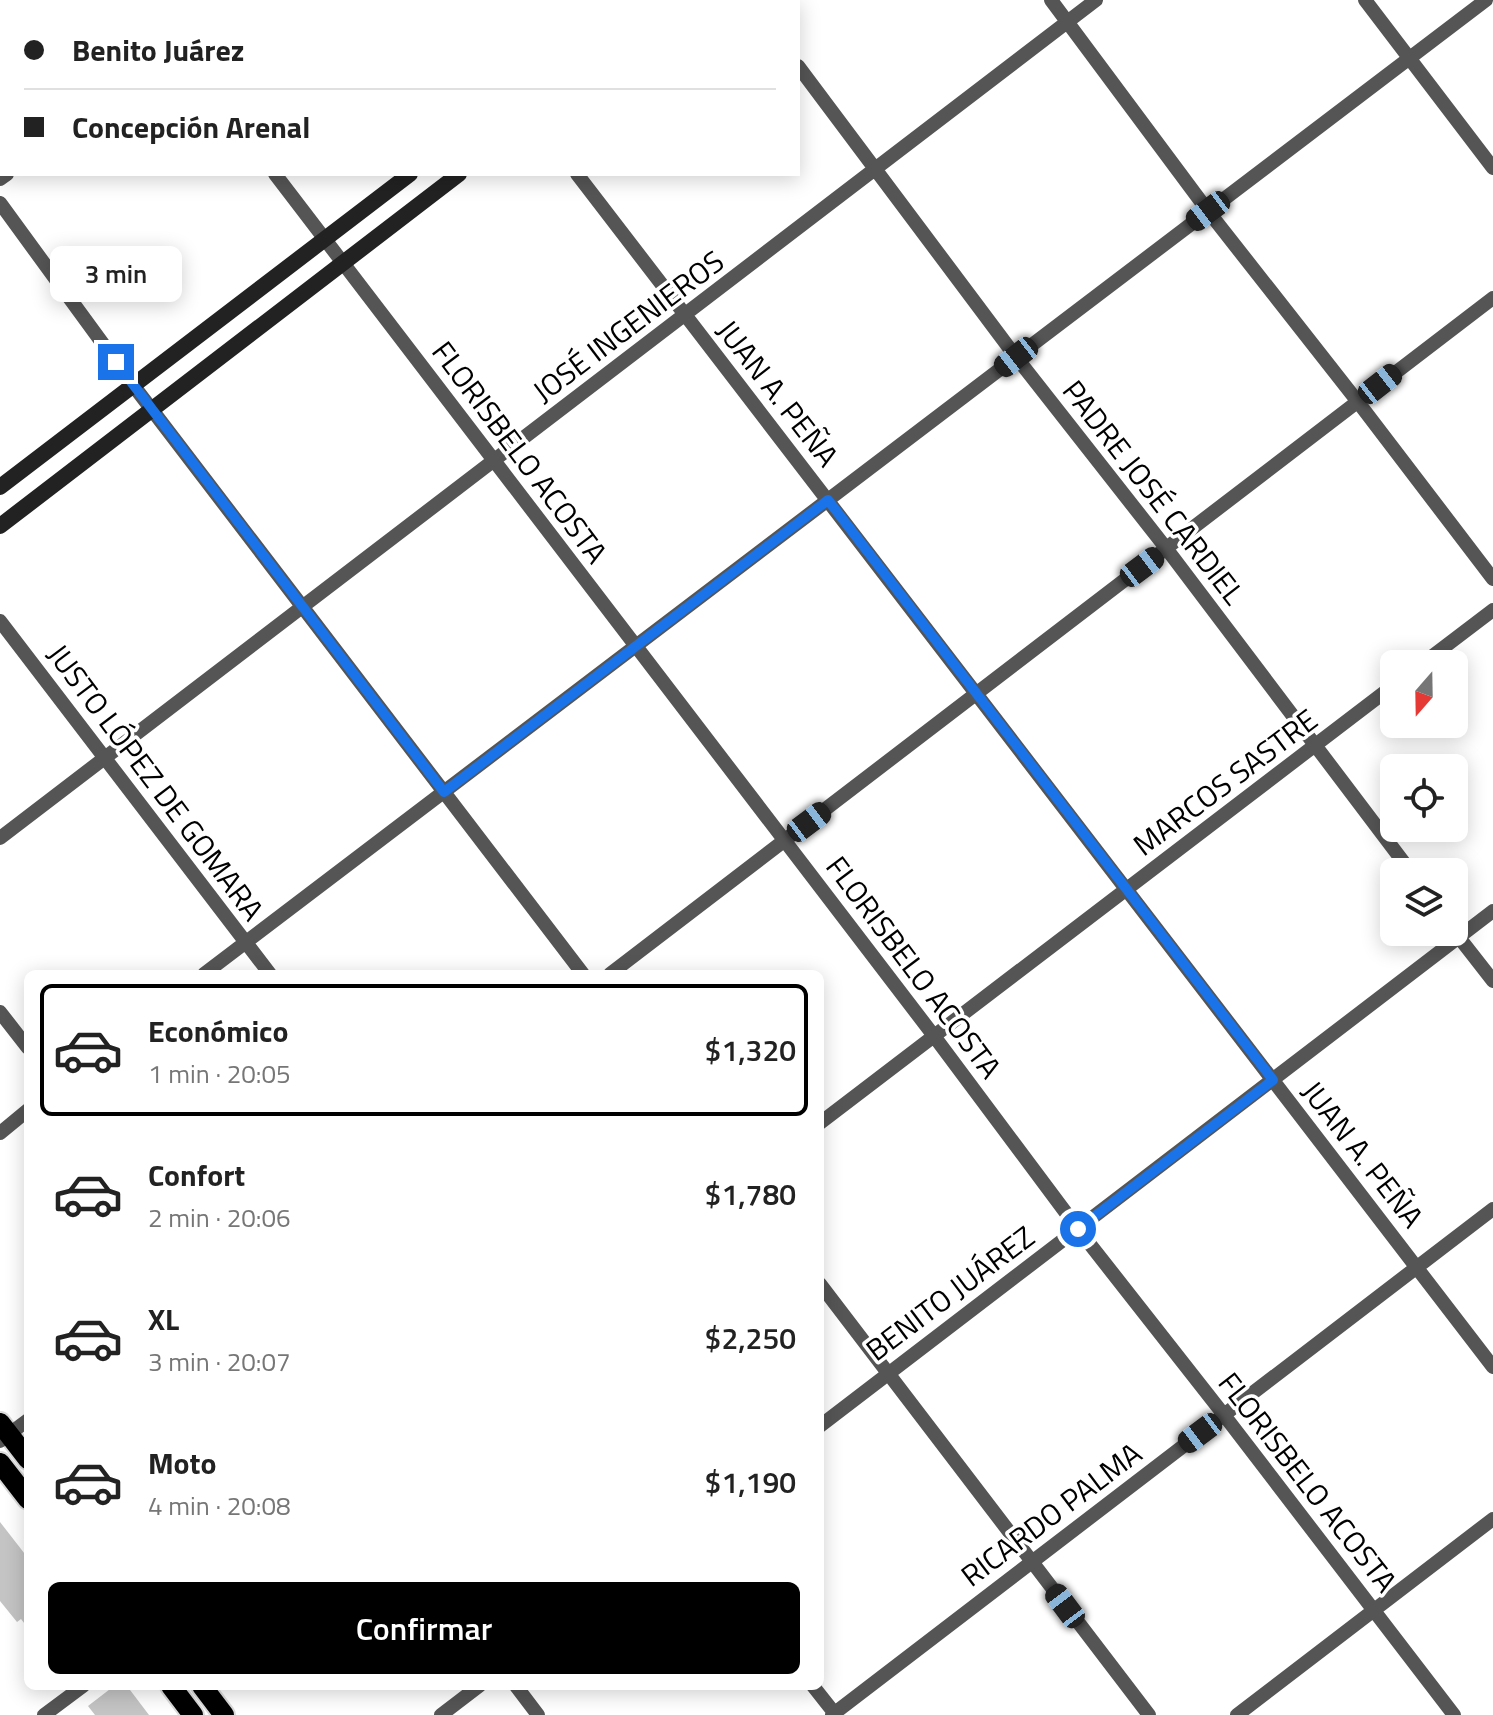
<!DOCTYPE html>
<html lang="es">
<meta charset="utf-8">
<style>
body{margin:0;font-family:"Titillium Web",sans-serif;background:#f2f2f2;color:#222;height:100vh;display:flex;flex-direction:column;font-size:30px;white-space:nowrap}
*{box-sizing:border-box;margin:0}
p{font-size:26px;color:#767676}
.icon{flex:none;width:44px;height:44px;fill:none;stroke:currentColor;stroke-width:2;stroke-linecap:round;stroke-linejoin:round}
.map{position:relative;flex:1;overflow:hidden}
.drawer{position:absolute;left:24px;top:970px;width:800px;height:720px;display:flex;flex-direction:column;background:#fff;border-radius:12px;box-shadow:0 4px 20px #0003}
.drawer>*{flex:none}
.banner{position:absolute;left:0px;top:0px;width:800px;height:176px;box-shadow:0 4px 20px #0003;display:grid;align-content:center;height:176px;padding:0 24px;background:#fff}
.needle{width:52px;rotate:200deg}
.fabs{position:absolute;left:1380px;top:650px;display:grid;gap:16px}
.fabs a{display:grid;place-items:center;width:88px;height:88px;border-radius:12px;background:#fff;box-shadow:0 4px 20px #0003;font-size:40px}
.end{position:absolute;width:36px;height:36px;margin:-18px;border:10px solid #1a73e8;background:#fff;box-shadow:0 0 0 4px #fff}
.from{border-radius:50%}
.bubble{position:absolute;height:56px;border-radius:12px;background:#fff;box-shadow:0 4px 20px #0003;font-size:26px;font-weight:600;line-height:56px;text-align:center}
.car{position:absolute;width:24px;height:48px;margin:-24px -12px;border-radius:10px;box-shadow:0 0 6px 2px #0007;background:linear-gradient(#222 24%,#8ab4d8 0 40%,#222 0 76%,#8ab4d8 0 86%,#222 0)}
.banner b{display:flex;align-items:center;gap:28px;height:76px;font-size:30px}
.banner b+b{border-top:2px solid #e0e0e0}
.banner i{width:20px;height:20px;background:#222}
ul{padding:14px 0 0;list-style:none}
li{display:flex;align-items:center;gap:24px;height:132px;margin:0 16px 12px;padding:0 8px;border:4px solid transparent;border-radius:12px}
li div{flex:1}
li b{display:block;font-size:30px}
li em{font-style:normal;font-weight:600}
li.on{border-color:#000}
li>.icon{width:72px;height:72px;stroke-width:1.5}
.action{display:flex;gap:16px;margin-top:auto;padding:16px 24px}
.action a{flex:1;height:92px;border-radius:12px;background:#000;color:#fff;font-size:32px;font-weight:600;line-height:92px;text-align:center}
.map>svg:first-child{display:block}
</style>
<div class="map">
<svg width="1493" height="1715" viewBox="0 0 1493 1715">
<rect width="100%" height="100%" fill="#fff"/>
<!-- building -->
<path fill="#c4c4c4" d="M0,1522L28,1558V1628L21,1619L17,1622L0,1601Z
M114,1686H127L149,1715H95L88,1706Z"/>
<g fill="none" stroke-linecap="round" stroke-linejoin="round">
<!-- primary casing -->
<g stroke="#dbdbdb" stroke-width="24">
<path id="primary" d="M0,1423L28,1459
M0,1463L28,1499
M171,1686L193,1715
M202,1686L224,1715"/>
</g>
<!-- minor -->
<path stroke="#555" stroke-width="14" d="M142,0L143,2
M441,0L442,2
M747,0L749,2
M1051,0L1208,211L1358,402L1493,579
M1365,0L1493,168
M233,2L235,0
M798,66L1016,357L1166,548L1411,872
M275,174L934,1036L1078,1229L1224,1415L1454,1715
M577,174L1493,1367
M0,179L7,174
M0,203L133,385L583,974
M0,621L270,974
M1422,664L1493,610
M0,838L1096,0
M1454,931L1493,981
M204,974L1486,0
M610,974L1493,298
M0,1012L28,1048
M820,1123L1394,685
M0,1133L28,1110
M820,1284L1149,1715
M820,1426L1493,911
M0,1441L28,1420
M516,1686L538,1715
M813,1686L836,1715
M44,1715L83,1686
M441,1715L479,1686
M832,1715L1493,1209
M1237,1715L1493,1519"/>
<!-- secondary -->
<path stroke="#222" stroke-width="16" d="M635,2L638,0
M684,2L687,0
M0,487L410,174
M0,526L459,174"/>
<!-- primary -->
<use href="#primary" stroke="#000" stroke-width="20"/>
</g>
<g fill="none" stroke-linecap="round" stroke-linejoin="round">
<!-- route -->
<path stroke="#1a73e8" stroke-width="10" d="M116,362L444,792L828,500L1273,1080L1078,1229"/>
</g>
<g text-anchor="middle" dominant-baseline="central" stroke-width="7" stroke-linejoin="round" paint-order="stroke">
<!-- street labels -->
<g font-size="30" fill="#000" stroke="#fff">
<text transform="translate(628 326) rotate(-37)">JOSÉ INGENIEROS</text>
<text transform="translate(778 393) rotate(52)">JUAN A. PEÑA</text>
<text transform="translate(520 452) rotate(53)">FLORISBELO ACOSTA</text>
<text transform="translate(1154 492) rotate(52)">PADRE JOSÉ CARDIEL</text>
<text transform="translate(156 782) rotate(53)">JUSTO LÓPEZ DE GOMARA</text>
<text transform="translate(1225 782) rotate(-37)">MARCOS SASTRE</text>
<text transform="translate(914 967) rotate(53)">FLORISBELO ACOSTA</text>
<text transform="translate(1363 1154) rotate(52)">JUAN A. PEÑA</text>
<text transform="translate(950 1293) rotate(-37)">BENITO JUÁREZ</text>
<text transform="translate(1308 1482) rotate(52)">FLORISBELO ACOSTA</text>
<text transform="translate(1051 1514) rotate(-37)">RICARDO PALMA</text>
</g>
</g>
</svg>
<div class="fabs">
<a><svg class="needle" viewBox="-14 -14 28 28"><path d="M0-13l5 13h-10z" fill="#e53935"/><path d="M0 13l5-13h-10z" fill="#767676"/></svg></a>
<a><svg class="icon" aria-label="locate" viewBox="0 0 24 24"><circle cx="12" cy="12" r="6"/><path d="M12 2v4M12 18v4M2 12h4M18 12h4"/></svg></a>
<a><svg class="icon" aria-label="layers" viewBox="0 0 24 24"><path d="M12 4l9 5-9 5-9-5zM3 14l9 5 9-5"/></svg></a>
</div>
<i class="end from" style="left:1078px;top:1229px"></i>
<i class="end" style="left:116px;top:362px"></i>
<div class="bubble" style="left:50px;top:246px;width:132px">3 min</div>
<i class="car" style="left:1208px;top:211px;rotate:233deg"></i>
<i class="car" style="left:1016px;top:357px;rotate:232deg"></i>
<i class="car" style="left:1380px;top:384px;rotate:52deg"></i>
<i class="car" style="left:1142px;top:567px;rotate:53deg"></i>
<i class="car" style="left:809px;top:822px;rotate:53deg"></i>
<i class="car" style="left:1200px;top:1433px;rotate:233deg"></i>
<i class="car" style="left:1065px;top:1606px;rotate:323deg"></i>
<div class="banner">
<b><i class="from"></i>Benito Juárez</b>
<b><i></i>Concepción Arenal</b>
</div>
<section class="drawer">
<ul>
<li class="on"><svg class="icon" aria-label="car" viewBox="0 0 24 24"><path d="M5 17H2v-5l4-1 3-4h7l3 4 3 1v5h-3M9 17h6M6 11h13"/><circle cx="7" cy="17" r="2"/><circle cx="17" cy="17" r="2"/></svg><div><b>Económico</b><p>1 min · 20:05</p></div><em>$1,320</em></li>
<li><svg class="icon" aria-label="car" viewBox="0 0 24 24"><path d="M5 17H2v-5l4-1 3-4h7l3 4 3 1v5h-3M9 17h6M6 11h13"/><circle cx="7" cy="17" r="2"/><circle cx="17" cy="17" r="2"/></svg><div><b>Confort</b><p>2 min · 20:06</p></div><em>$1,780</em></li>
<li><svg class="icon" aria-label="car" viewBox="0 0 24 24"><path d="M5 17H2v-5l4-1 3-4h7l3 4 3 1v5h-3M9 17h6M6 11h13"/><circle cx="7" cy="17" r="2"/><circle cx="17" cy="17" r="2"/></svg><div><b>XL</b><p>3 min · 20:07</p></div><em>$2,250</em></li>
<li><svg class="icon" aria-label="car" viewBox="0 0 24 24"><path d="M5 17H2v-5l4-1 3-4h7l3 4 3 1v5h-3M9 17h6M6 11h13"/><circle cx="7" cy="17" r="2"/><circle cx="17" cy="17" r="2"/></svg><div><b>Moto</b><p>4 min · 20:08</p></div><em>$1,190</em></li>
</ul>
<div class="action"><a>Confirmar</a></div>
</section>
</div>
